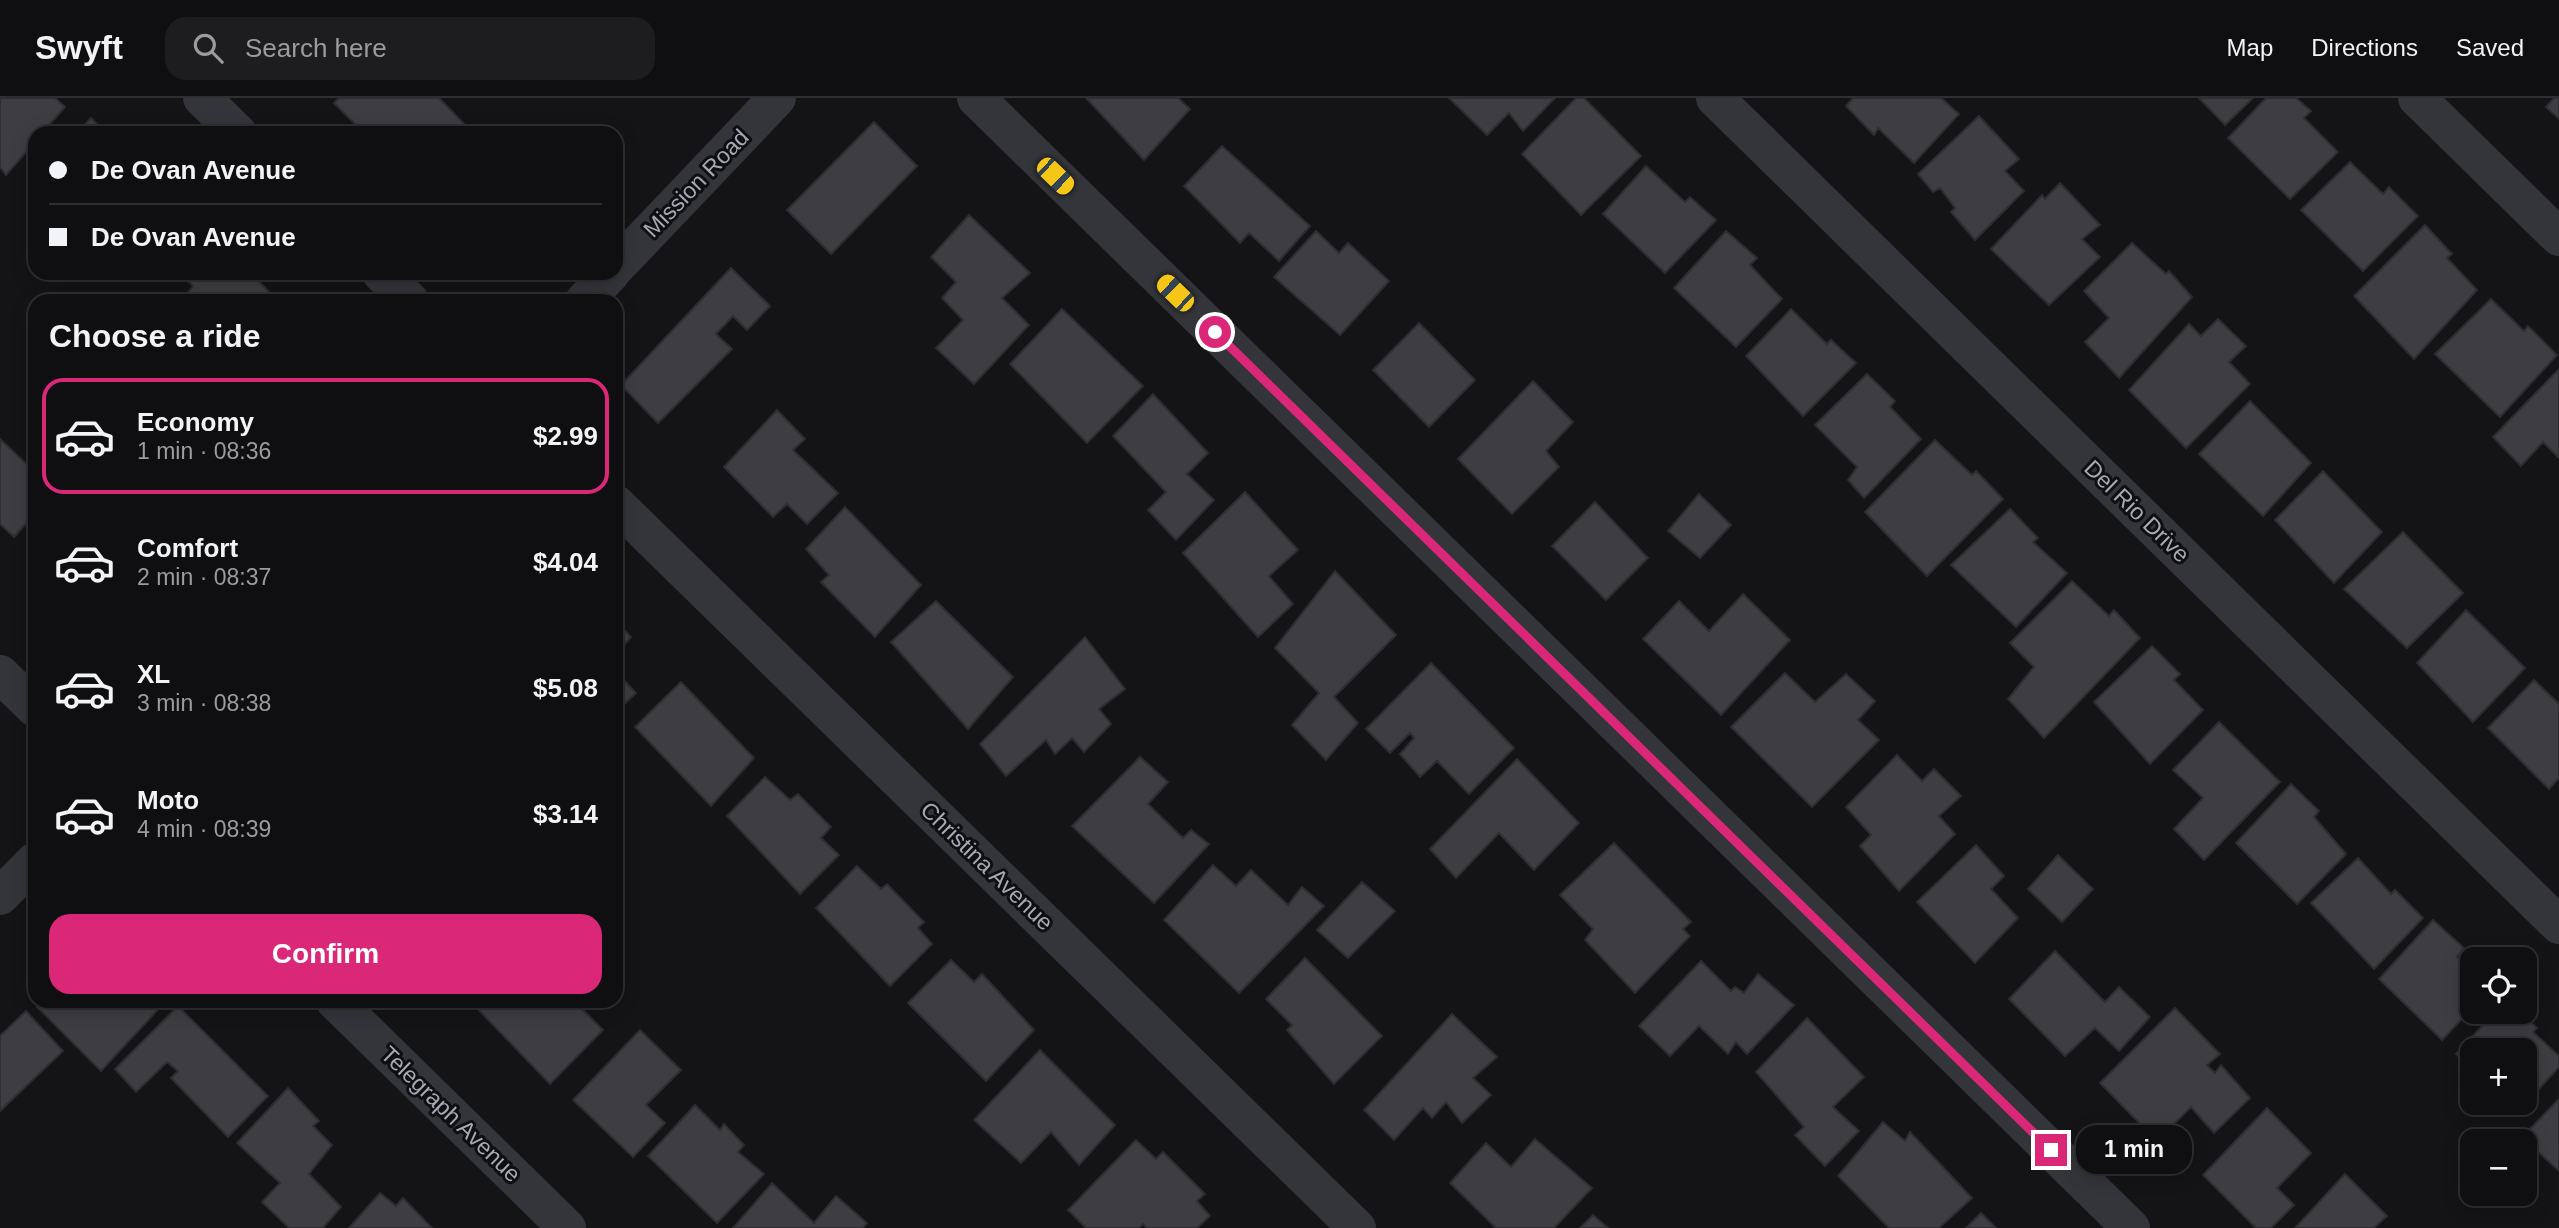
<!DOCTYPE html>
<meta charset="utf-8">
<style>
body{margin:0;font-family:Helvetica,sans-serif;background:#1d1c1e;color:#f1f3f6;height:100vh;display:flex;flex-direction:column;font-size:26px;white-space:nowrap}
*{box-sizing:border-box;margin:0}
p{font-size:23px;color:#9b9c9f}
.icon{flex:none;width:38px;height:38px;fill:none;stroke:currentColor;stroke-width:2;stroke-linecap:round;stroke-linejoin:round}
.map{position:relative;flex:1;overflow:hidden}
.details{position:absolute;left:28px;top:196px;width:595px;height:714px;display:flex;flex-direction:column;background:#0f0e10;border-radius:21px;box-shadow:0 4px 18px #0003,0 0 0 2px #2f2e30}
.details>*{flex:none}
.hud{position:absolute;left:28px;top:28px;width:595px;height:154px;border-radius:21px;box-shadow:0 4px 18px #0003,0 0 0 2px #2f2e30;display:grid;align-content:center;height:154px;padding:0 21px;background:#0f0e10}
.fabs{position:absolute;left:2460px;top:849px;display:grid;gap:14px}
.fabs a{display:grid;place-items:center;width:77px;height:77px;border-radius:14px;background:#0f0e10;box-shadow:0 4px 18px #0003,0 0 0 2px #2f2e30;font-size:35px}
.end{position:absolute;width:32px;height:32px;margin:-16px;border:9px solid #db2777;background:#fff;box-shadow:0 0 0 4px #fff}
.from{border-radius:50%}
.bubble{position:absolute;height:49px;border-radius:21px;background:#0f0e10;box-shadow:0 4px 18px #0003,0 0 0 2px #2f2e30;font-size:23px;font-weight:600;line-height:49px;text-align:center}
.car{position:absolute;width:21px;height:42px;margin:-21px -10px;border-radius:9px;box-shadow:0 0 5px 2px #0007;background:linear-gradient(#f5c518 24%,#345 0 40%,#f5c518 0 76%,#345 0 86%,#f5c518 0)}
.hud b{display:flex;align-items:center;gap:24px;height:66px;font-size:26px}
.hud b+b{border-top:2px solid #2f2e30}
.hud i{width:18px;height:18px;background:#f1f3f6}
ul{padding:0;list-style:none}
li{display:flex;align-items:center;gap:21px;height:116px;margin:0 14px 10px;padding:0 7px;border:4px solid transparent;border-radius:21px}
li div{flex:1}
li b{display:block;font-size:26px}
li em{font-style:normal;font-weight:600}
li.selected{border-color:#db2777}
li>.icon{width:63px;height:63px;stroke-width:1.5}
h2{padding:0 21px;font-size:32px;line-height:84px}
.action{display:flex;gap:14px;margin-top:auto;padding:14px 21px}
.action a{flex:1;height:80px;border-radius:21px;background:#db2777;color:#fff;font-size:28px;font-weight:600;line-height:80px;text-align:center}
header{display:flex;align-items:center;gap:42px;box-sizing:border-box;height:98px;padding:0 35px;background:#0f0e10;border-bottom:2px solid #2f2e30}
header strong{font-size:33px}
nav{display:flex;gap:38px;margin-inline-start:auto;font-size:24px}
.search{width:490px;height:63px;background:#1d1c1e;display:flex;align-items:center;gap:18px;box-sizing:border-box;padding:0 24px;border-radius:21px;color:#9b9c9f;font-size:26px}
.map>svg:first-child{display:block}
</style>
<header>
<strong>Swyft</strong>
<div class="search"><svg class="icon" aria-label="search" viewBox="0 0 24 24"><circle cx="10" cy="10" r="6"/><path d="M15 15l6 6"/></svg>Search here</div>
<nav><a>Map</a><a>Directions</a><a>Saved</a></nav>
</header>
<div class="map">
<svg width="2559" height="1130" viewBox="0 0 2559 1130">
<rect width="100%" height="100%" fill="#141315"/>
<!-- building -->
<path fill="#3e3d42" stroke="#2e2d31" stroke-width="2" d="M0,0H55L65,9L42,35H35V44L6,77L0,69Z
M339,0H439L471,33L364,35L334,5Z
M1086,0H1178L1190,11L1144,62Z
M1449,0H1555L1523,33L1509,15L1487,37Z
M1576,0H1584L1641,58L1581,117L1522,56Z
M1853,0H1941L1959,16L1914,65L1878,30L1874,37L1846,8Z
M2199,0H2253L2225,27Z
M2266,0H2296L2311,13L2304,20L2338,54L2290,101L2228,40Z
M2554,0H2559V21L2546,9Z
M1979,18L2019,61L2005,73L2024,93L1975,142L1951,114L1955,110L1940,90L1933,94L1918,76Z
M91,20L105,35H77Z
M874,24L917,68L831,156L787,112Z
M1222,48L1310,128L1279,163L1249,135L1240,145L1184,88Z
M2350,64L2383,96L2389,89L2418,118L2363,173L2301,112Z
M1646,68L1685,104L1690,99L1716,122L1665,175L1603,116Z
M2060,85L2100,127L2082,141L2100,159L2049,207L1991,151L2042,97L2045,101Z
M969,117L1030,175L1002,200L1029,227L974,286L936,250L963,222L942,200L956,184L931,159Z
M2425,127L2452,156L2447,160L2477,192L2414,261L2354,198Z
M1316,133L1339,155L1348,145L1389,183L1340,237L1274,179Z
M1726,133L1757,160L1750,167L1782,201L1736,249L1674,190Z
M2132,145L2166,176L2169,173L2192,199L2119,280L2085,244L2109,220L2084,193Z
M731,170L770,208L747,232L733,218L716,236L732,251L658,325L621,287Z
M179,175H251L275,200L272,203H181L193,188Z
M2491,201L2524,233L2528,228L2557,257L2500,319L2435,256Z
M1062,211L1143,288L1087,345L1010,266Z
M1791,211L1827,246L1831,242L1856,265L1803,318L1746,258Z
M2218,221L2246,248L2229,264L2250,286L2186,350L2129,292L2189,226L2201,238Z
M1419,225L1475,282L1429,329L1373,272Z
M2559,271V360L2543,344L2521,368L2493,339Z
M1867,276L1895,303L1890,309L1921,341L1864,400L1848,382L1857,369L1815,327Z
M1533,283L1573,324L1546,353L1559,369L1512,416L1458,361Z
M1153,296L1208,355L1187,376L1214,402L1176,442L1148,412L1166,394L1113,338Z
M2250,303L2311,365L2263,418L2199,356Z
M777,312L805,341L793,352L838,395L807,426L787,406L773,419L724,369Z
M0,341L35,374V422L32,419L14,439L0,426Z
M1935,342L1972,377L1976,373L2003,401L1927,478L1865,414Z
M2323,373L2382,434L2334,485L2275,422Z
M1245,394L1298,452L1269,478L1293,506L1258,539L1183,455Z
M1699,396L1731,427L1700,460L1668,433Z
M1595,404L1648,460L1606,502L1552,448Z
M845,409L921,487L875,539L821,484L829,477L806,451Z
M2010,411L2038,440L2033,444L2067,475L2016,529L1951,467Z
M2403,434L2463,495L2407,550L2344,491Z
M1335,473L1396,537L1334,599L1358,625L1326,662L1292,627L1319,595L1275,550Z
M2072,483L2109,518L2114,512L2140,540L2044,640L2008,601L2034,569L2010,545Z
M1743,496L1790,542L1721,617L1643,541L1679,503L1709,533Z
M936,503L1013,579L968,631L891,544Z
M2466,512L2525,570L2473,624L2417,565Z
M616,523L631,539L616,556Z
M1085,539L1125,591L1099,611L1111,626L1084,654L1072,640L1055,656L1046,642L1006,678L980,646Z
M2152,548L2180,576L2174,582L2203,612L2150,666L2094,604Z
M1431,565L1514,650L1469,696L1437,663L1420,679L1400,656L1414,640L1410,635L1390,655L1366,631Z
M616,574L636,595L616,614Z
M1785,575L1815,604L1846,576L1875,603L1858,622L1879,642L1812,709L1731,629Z
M2534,582L2559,606V680L2549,691L2488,630Z
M681,584L754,660L711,708L635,629Z
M2219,624L2280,684L2204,762L2174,731L2203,700L2173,672Z
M1897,657L1922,683L1934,671L1961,698L1939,718L1955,736L1899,793L1860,748L1871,737L1846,709Z
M1140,659L1168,684L1148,706L1183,740L1191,732L1209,746L1154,805L1072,728Z
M1517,661L1579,725L1534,772L1499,735L1456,780L1430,751Z
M765,679L790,702L798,696L831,729L821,740L839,757L800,796L727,718Z
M2291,686L2319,713L2314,719L2346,756L2297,806L2236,745Z
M1614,745L1691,824L1683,831L1690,838L1635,895L1585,842L1593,831L1560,797Z
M1976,747L2004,778L1991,791L2018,820L1975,865L1917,804Z
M2058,757L2093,791L2062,824L2028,791Z
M2358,760L2391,796L2395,792L2423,820L2374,871L2311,805Z
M1213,767L1236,788L1251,772L1288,807L1302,789L1324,808L1239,895L1164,822Z
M857,768L881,791L887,786L924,824L918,830L932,846L890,888L816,810Z
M1362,784L1395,813L1348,860L1317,832Z
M2433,822L2464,850L2457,859L2473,875V909L2442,942L2379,881Z
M2055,853L2105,904L2119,889L2150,919L2119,953L2095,930L2065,958L2009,901Z
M1305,860L1382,938L1334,986L1287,932L1292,927L1266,901Z
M951,862L974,884L982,876L1034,932L986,983L908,905Z
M1701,863L1731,893L1735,889L1744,895L1758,876L1794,907L1747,956L1736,944L1728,956L1699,928L1670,958L1639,928Z
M43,903H166L101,973L37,909Z
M574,903L603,932L550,986L471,904Z
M178,908L268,998L228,1039L171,980L178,973L167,964L136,994L115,971Z
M2175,910L2220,956L2207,967L2215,975L2221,967L2250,1000L2214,1035L2191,1009L2157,1043L2100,985Z
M26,913L63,953L0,1013V938Z
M2495,914H2519L2537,930L2533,934L2559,958V969L2518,1014L2507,1004H2525V952H2473V972L2456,956Z
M1452,916L1497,959L1473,980L1491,997L1462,1025L1446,1004L1432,1020L1423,1010L1394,1042L1364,1012Z
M1807,920L1864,979L1833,1009L1859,1033L1825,1068L1795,1037L1804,1029L1756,974Z
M640,932L681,972L646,1007L665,1025L633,1059L573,1002Z
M1040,952L1115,1027L1079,1067L1051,1034L1021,1065L974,1022Z
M288,990L319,1023L313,1028L332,1047L309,1076L341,1109L323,1130H289L262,1104L280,1085L237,1045Z
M2559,1001V1073L2522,1039Z
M695,1007L720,1032L724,1026L744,1047L738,1054L764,1076L717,1125L648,1058Z
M2267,1010L2311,1055L2277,1090L2294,1107L2271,1130H2256L2203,1077Z
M1883,1024L1905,1043L1910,1034L1972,1100L1939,1130H1889L1838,1078Z
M1535,1041L1592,1090L1554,1130H1496L1450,1085L1486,1045L1511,1069Z
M1136,1042L1156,1061L1163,1054L1205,1096L1197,1103L1210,1118L1197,1130H1147L1143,1126L1139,1130H1086L1068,1112Z
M2345,1076L2387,1118L2374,1130H2295Z
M772,1085L814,1125L836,1098L867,1125L863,1130H733Z
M380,1095L396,1108L403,1100L432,1130H349Z
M1981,1115L1996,1130H1966Z
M1593,1117L1608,1130H1580Z"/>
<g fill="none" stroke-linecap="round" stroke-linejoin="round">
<!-- minor -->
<path stroke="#34353a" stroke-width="38" d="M202,0L238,35
M976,0L2131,1130
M1715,0L2559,827
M2417,0L2559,139
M616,169L777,0
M381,175L410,203
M584,203L611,175
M616,406L1357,1130
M0,576L35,610
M0,798L35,763
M335,903L567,1130"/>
</g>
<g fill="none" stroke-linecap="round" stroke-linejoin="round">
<!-- route -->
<path stroke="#db2777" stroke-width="9" d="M1215,234L2051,1052"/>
</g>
<g text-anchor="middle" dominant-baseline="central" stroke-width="6" stroke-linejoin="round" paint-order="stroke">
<!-- street labels -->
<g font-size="23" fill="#a5a8b6" stroke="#0f0e10">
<text transform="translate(696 85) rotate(-46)">Mission Road</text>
<text transform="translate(2137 413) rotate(44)">Del Rio Drive</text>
<text transform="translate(987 768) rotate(44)">Christina Avenue</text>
<text transform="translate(451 1016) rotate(44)">Telegraph Avenue</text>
</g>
</g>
</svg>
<div class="fabs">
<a><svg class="icon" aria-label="locate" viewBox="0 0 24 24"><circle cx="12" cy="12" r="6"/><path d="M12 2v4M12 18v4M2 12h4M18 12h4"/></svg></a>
<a>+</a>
<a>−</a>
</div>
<i class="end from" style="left:1215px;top:234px"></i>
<i class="end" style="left:2051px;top:1052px"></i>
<div class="bubble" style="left:2076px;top:1027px;width:116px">1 min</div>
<i class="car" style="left:1055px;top:78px;rotate:134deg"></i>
<i class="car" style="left:1175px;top:195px;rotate:314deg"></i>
<div class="hud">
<b><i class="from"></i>De Ovan Avenue</b>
<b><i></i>De Ovan Avenue</b>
</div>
<section class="details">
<h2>Choose a ride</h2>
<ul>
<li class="selected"><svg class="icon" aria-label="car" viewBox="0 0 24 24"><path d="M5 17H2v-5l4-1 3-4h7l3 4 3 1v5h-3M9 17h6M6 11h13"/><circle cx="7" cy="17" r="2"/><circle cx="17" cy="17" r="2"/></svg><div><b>Economy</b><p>1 min · 08:36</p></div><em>$2.99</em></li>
<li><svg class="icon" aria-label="car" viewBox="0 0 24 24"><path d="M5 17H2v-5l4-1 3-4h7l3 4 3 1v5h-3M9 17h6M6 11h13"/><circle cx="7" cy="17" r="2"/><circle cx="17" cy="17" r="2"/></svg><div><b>Comfort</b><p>2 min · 08:37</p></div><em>$4.04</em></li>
<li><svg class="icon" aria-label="car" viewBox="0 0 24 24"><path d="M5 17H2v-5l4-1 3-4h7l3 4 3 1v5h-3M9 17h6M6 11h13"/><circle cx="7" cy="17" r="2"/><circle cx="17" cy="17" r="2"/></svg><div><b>XL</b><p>3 min · 08:38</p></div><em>$5.08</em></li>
<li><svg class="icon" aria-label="car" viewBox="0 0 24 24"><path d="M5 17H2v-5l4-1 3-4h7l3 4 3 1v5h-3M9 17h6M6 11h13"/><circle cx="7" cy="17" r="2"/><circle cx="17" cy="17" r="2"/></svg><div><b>Moto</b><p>4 min · 08:39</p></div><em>$3.14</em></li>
</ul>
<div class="action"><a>Confirm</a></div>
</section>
</div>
